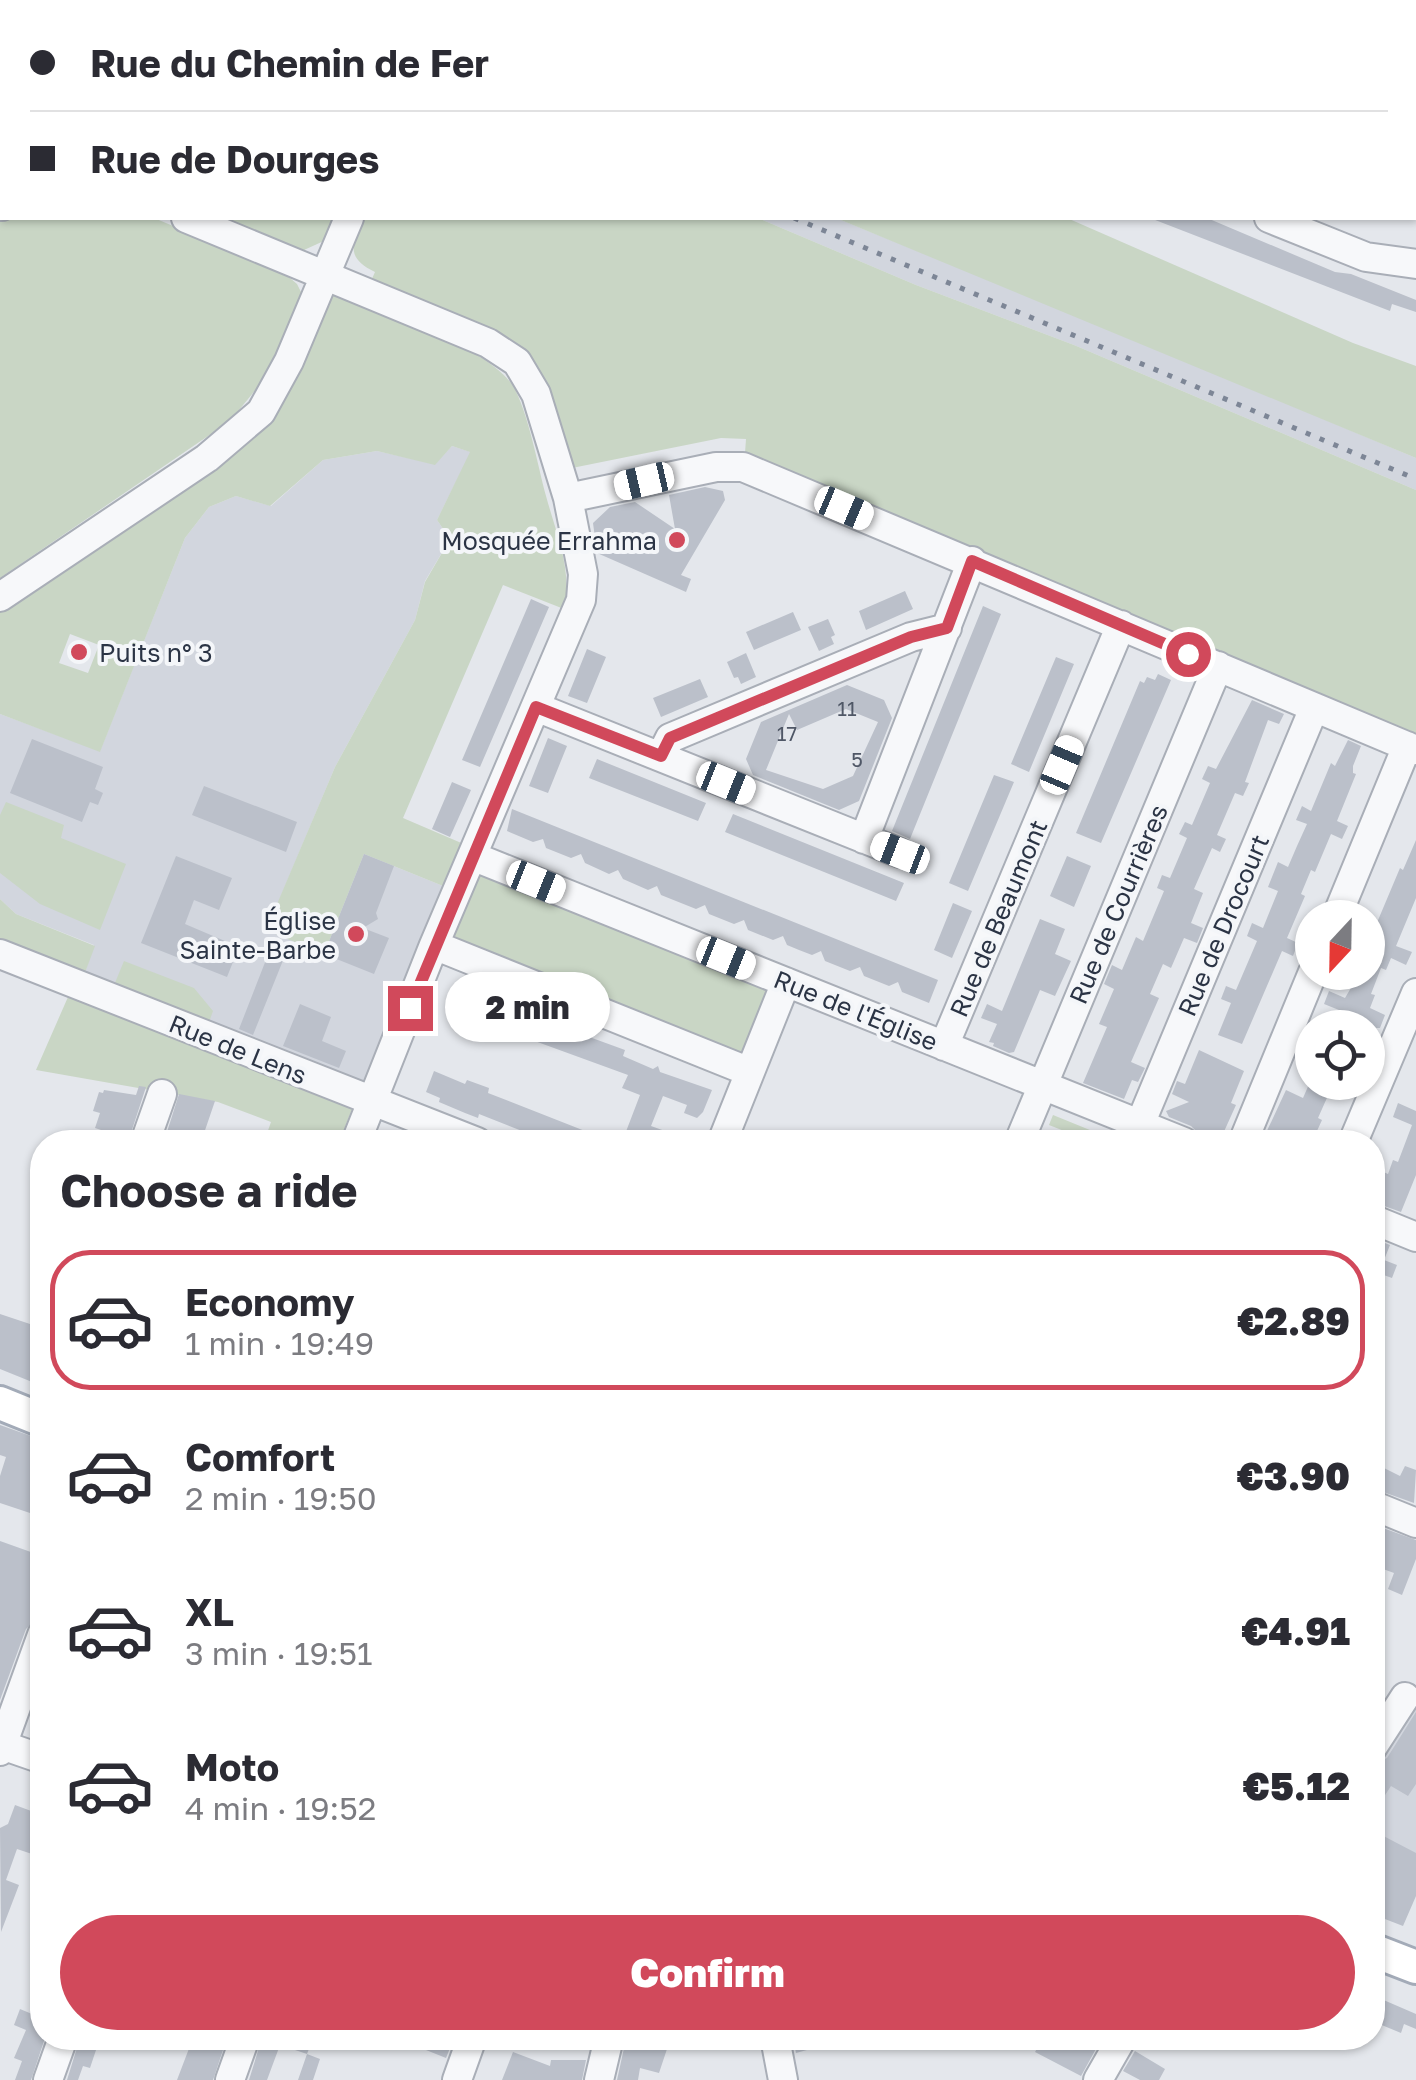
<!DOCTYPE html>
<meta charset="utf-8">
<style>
body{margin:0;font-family:"Golos Text",sans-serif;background:#f7f7f7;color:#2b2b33;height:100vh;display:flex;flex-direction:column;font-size:38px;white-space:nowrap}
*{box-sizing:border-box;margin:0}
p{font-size:32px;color:#7c7c81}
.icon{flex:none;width:55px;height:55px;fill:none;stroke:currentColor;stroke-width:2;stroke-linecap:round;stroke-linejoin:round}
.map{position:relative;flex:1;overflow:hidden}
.panel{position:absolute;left:30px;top:1130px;width:1355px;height:920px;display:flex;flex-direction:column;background:#fff;border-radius:40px;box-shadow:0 2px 8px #0004}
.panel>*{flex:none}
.guide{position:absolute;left:0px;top:0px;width:1418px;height:220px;box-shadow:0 2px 8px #0004;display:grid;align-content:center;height:220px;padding:0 30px;background:#fff}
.needle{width:65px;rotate:202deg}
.tools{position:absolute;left:1295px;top:900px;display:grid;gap:20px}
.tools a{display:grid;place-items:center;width:90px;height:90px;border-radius:50%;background:#fff;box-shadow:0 2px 8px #0004;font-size:50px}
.end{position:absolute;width:45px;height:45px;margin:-22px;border:12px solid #d1495b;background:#fff;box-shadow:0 0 0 5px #fff}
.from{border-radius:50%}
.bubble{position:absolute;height:70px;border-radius:35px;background:#fff;box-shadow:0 2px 8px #0004;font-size:32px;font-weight:800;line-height:70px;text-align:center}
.car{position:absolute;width:30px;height:60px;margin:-30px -15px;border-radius:12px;box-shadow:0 0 8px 2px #0007;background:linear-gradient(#fff 24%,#345 0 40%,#fff 0 76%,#345 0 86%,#fff 0)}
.guide b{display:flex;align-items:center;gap:35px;height:95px;font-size:38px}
.guide b+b{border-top:2px solid #e1e1e2}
.guide i{width:25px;height:25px;background:#2b2b33}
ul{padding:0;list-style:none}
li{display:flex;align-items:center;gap:30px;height:140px;margin:0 20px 15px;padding:0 10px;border:5px solid transparent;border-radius:40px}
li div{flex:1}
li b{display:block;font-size:38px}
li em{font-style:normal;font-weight:800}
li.active{border-color:#d1495b}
li>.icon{width:90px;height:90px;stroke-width:1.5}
h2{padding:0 30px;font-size:45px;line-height:120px}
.button{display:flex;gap:20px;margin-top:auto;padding:20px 30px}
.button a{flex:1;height:115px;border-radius:60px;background:#d1495b;color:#fff;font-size:40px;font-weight:800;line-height:115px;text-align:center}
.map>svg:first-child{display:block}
</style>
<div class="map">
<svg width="1416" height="2080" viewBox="0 0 1416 2080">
<rect width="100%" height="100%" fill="#e4e7ec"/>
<!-- built -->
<path fill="#d2d6de" d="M758,218H836L1083,318L1416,458V490L1074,345L916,285Z
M452,446L471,452L437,520L450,539L425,581L415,620L335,767L267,929L324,954L364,854L448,888L366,1092L83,978L94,945L16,914L0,899V714L100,751L185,538L209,507L236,496L271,506L323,460L377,451L435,464Z
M1416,1700V1873L1373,1851L1372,1766Z"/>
<!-- green -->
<path fill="#c9d6c5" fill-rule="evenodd" d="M0,0H249L255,2H2L0,133Z
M520,0H825L824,2Z
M6,218H154L283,272L297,284L303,296L266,377L230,421L0,578V219Z
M219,218H338L326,240L304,250Z
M363,218H758L916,285L1074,345L1416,490V740L745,453L746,439L721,438L572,468C564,432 553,388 530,359C504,325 413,298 371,281L375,272C345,258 352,243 363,218Z
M836,218H1067L1353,343L1416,366V458Z
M330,292C377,311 487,345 513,386C528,411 538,467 546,496C556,533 573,571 564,609L503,585L403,818L466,845L448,888L364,854L324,954L266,930L335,767L415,620L425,582L450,539L437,520L470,452L452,446L435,465L377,451L323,460L270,506L236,496L209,507L185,538L100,752L0,714V612L232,454ZM70,634L99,645L88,673L59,663Z
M6,802L64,825L61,838L126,864L100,930L40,904L0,873V815Z
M476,871L771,990L742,1062L447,943Z
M0,899L16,914L95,946L83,978L0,945Z
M124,961L194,988L213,1011L207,1028L112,990Z
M68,997L352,1109L339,1142H264L271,1122L218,1102L36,1070Z
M1053,1115L1112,1139L1111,1142H1092L1049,1125Z"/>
<!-- building -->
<path fill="#bbc0ca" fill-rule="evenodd" d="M1150,218H1207L1335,272L1351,274L1416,300V312L1392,304L1390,311Z
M705,487L723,491L725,500L681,575L691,579L686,592L597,553L593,523L610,507L635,502L675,529L669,495Z
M905,591L913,609L866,630L859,611Z
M531,599L549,607L480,767L462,760Z
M983,606L1001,614L910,839L892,831Z
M793,612L801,630L754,650L746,632Z
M828,619L835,635L831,637L834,644L819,651L808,627Z
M587,649L606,657L587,703L568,696Z
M746,653L756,677L741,684L738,677L734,678L727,662Z
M1056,657L1074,664L1029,772L1011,764Z
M1158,674L1171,680L1101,843L1076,833L1140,681L1144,683L1147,677L1155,680Z
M700,679L708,697L661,717L653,698Z
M847,685L884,700L892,718L859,801L839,810L753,775L746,759L761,722ZM846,709L878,722L853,776L823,789L766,770L789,714L797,730Z
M1252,700L1284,714L1279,724L1268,720L1245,782L1249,783L1243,796L1235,793L1217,835L1226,839L1220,852L1212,848L1194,889L1203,893L1191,923L1203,928L1197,943L1184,938L1171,968L1163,964L1150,994L1159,998L1131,1062L1145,1068L1138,1082L1132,1080L1124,1099L1083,1083L1107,1027L1099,1024L1114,989L1104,984L1112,965L1122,970L1136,937L1143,941L1164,891L1157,888L1162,875L1170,878L1187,838L1179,834L1185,822L1192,825L1210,783L1202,779L1208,766L1216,769Z
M548,738L567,746L548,793L529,786Z
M32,739L103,767L95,789L103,793L98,805L90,802L82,822L10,793Z
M1348,740L1361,746L1353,766V773L1356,774L1337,821L1348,826L1342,839L1331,834L1315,872L1311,870L1301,894L1305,896L1287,938L1298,943L1293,956L1282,951L1242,1044L1218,1035L1231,1003L1221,999L1226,986L1236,990L1257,941L1247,936L1252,923L1263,928L1278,891L1268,887L1278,862L1288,867L1297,846L1307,824L1296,820L1302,806L1311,811L1331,763L1335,766Z
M597,759L706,803L698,821L589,778Z
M994,775L1014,782L968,891L949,883Z
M452,782L471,790L450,837L432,829Z
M204,786L297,822L286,852L192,815Z
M512,809L938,980L929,1003L902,992L898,982L889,986L864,976L860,967L850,971L825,961L821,951L812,955L799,950L787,945L783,936L773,940L748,930L744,920L734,924L709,914L705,905L696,909L661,895L657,886L648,890L623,879L618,870L609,874L585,863L581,854L571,858L546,848L543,839L533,842L507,831Z
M733,814L904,883L896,901L725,832Z
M1416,840V898L1396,946L1412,952L1406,965L1391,958L1386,970L1381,968L1371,994L1375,995L1370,1008L1385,1015L1380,1028H1332L1339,1010L1324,1004L1329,991L1345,998L1359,974L1368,977V944L1400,868L1403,870Z
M364,854L394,866L376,913L378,919L363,928L389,938L374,974L324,954Z
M176,856L232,878L219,910L194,900L185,924L239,947L227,977L141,943Z
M1067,856L1091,866L1074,907L1050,896Z
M953,903L972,911L952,958L934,950Z
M1040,919L1065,929L1055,954L1071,961L1055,996L1040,990L1014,1052L1009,1053L993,1046L994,1043L989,1042L997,1024L981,1018L987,1004L1002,1011Z
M273,942L288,948L253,1035L239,1029Z
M467,989L493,999L485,1019L459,1008Z
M300,1004L331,1017L322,1041L346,1051L339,1068L283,1046Z
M518,1011L625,1050L623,1056L653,1069L658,1066L660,1072L712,1090L703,1112L697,1118L684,1113L687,1105L663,1096L651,1126L665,1131L661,1142H622L640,1095L622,1088L628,1075L510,1032Z
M1199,1050L1244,1071L1231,1103L1236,1105L1222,1136L1210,1131L1207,1137L1199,1134L1191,1126L1169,1117L1166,1111L1189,1102L1172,1094L1177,1081L1185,1084Z
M434,1071L465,1084L467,1080L489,1088L488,1093L613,1142H541L520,1134L522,1131L479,1114L478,1118L465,1113L439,1102L440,1098L426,1092Z
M1310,1082H1334L1318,1118L1322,1120L1312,1142H1287L1266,1133L1286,1090L1303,1098Z
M139,1086L146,1087L128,1142H100L104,1131L95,1128L100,1113L93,1111L99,1092L103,1093L104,1090L136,1095Z
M179,1094L215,1101L201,1142H182L183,1138L167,1132Z
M1398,1103L1416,1111V1175L1401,1212L1373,1202L1380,1186L1372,1183V1167L1388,1174L1393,1160L1398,1162L1412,1125L1393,1117Z
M399,1130L431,1142H394Z
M1372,1238L1390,1245L1384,1260L1397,1265L1392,1278L1378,1273L1372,1287Z
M0,1314L42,1328V1386L0,1369Z
M0,1425L42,1440V1517L0,1503V1476L6,1457L0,1455Z
M1372,1462L1400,1476L1405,1466L1416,1470L1414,1503L1372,1488Z
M1372,1524L1416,1540V1559L1402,1595L1388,1589L1394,1573L1372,1565Z
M0,1541L42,1556V1592L39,1591L30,1616L38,1618L26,1629L0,1700Z
M1416,1712V1784L1408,1796L1391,1786L1372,1815V1766L1387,1758Z
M15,1805L42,1815V1825L32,1854L17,1849L6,1880L19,1885L1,1932L0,1828L8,1824Z
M1372,1830L1416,1853V1896L1403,1926L1372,1914V1869L1378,1854L1372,1851Z
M40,1989L45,2038L31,2080H15L22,2061L14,2058L26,2030L14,2025L20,2009L32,2014Z
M1372,1995L1416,2014V2029L1404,2024L1401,2033L1372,2021Z
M80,2038L99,2041L90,2068L83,2066L78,2080H67Z
M193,2038H227L213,2080H177Z
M262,2038H313L307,2054L280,2045L267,2080H249Z
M425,2038H454L446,2058L421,2048Z
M793,2038H835L836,2042L796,2053Z
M1043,2038H1102L1081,2076L1035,2052Z
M626,2039L652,2044L653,2040L668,2046L659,2073L640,2068L638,2080H617Z
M1135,2051L1165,2069L1159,2080H1140L1123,2071Z
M513,2052L550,2066L551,2060H586L582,2080H502Z
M307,2054L320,2059L313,2080H298Z"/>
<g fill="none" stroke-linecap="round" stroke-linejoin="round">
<!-- minor casing -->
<g stroke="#a9aeb7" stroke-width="32">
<path id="minor" d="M439,1L467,2
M835,2V0
M0,206H2
M186,218L488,343L517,362L536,394L568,498L583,574L581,600L434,945L356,1142
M1269,218L1366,257L1416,264
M568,498L716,467H743L1416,750
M0,597L207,458L261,412L289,361L349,218
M536,707L900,853
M661,756L670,738L911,637L947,628
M864,839L972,561
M472,856L1184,1142
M1336,918L1407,746
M434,945L750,1072
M0,954L477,1142
M944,1046L1121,625
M1133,1141L1314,708
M145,1142L162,1094
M722,1142L786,982
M1019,1142L1218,666
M1243,1142L1313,972
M1353,1142L1416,993
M1372,1219L1416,1237
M1372,1505L1416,1523
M2,1745L42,1759
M1372,1748L1405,1697
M0,1751L42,1635
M775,2038L783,2080
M48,2080L63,2038
M230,2080L245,2038
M457,2080L472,2038
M599,2080L609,2038
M1098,2080L1122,2038"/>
</g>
<!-- major casing -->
<g stroke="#a3abb8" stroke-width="38">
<path id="major" d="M0,1403L42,1420
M1372,1950L1416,1967"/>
</g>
<!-- minor -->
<use href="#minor" stroke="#f7f8fa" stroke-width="28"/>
<!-- major -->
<use href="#major" stroke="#fff" stroke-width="32"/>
<!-- rail -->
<path stroke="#7d8696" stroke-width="5" stroke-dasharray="5 10" stroke-linecap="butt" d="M281,0L286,2
M304,0L310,2
M794,218L1416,479"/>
</g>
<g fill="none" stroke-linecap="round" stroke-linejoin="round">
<!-- route -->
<path stroke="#d1495b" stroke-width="12" d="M410,1008L536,707L661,756L670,738L911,637L947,628L972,561L1188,654"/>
</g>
<!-- markers -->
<g fill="#d1495b" stroke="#f4f6f9" stroke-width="4">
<circle cx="677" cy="540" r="10"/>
<circle cx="79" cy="652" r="10"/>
<circle cx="356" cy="934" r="10"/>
</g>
<g text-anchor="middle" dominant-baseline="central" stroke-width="8" stroke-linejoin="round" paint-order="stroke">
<!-- number labels -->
<g font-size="20" fill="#4f5766">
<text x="847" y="708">11</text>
<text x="787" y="733">17</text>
<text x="857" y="759">5</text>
</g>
<!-- poi labels -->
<g font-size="25" fill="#2b3445" stroke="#f4f6f9" text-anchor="end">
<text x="657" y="540">Mosquée Errahma</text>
<text x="99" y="652" text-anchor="start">Puits n° 3</text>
<text x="336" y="920">Église<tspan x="336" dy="29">Sainte-Barbe</tspan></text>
</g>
<!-- street labels -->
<g font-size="25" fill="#2b3445" stroke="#f4f6f9">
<text transform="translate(1118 904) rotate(-67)">Rue de Courrières</text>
<text transform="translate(998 918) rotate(-67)">Rue de Beaumont</text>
<text transform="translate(1223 925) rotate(-67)">Rue de Drocourt</text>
<text transform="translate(856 1010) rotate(22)">Rue de l'Église</text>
<text transform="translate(238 1049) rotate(22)">Rue de Lens</text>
</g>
</g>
</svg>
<div class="tools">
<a><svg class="needle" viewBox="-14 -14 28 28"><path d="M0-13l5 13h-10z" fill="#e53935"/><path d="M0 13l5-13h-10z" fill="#7c7c81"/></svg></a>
<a><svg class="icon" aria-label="locate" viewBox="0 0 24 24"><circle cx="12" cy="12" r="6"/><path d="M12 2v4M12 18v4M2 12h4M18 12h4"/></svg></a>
</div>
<i class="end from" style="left:1188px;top:654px"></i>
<i class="end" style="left:410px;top:1008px"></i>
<div class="bubble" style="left:445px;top:972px;width:165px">2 min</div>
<i class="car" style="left:644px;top:481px;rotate:257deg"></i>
<i class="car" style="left:844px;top:508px;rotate:113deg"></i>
<i class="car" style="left:1062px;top:765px;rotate:23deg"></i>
<i class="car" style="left:726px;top:783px;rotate:112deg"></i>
<i class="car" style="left:900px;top:853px;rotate:291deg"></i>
<i class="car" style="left:536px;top:882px;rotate:112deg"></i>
<i class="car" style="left:726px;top:958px;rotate:112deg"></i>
<div class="guide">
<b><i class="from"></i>Rue du Chemin de Fer</b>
<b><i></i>Rue de Dourges</b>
</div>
<section class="panel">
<h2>Choose a ride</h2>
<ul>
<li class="active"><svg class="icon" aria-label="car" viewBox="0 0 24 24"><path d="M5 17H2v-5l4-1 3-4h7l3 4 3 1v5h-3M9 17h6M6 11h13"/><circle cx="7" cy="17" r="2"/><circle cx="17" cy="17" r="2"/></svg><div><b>Economy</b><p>1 min · 19:49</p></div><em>€2.89</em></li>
<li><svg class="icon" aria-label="car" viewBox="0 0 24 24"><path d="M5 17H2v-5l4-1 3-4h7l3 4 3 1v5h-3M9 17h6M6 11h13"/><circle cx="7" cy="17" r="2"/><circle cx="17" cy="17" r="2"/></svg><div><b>Comfort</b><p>2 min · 19:50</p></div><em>€3.90</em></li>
<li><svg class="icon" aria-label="car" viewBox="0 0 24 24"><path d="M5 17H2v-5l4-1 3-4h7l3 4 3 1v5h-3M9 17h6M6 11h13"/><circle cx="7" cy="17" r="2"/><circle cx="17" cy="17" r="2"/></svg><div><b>XL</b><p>3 min · 19:51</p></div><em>€4.91</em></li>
<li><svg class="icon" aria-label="car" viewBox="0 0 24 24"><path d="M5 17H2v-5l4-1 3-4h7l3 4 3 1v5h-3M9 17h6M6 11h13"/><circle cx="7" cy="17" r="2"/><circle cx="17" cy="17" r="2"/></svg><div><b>Moto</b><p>4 min · 19:52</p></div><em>€5.12</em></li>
</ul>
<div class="button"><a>Confirm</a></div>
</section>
</div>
